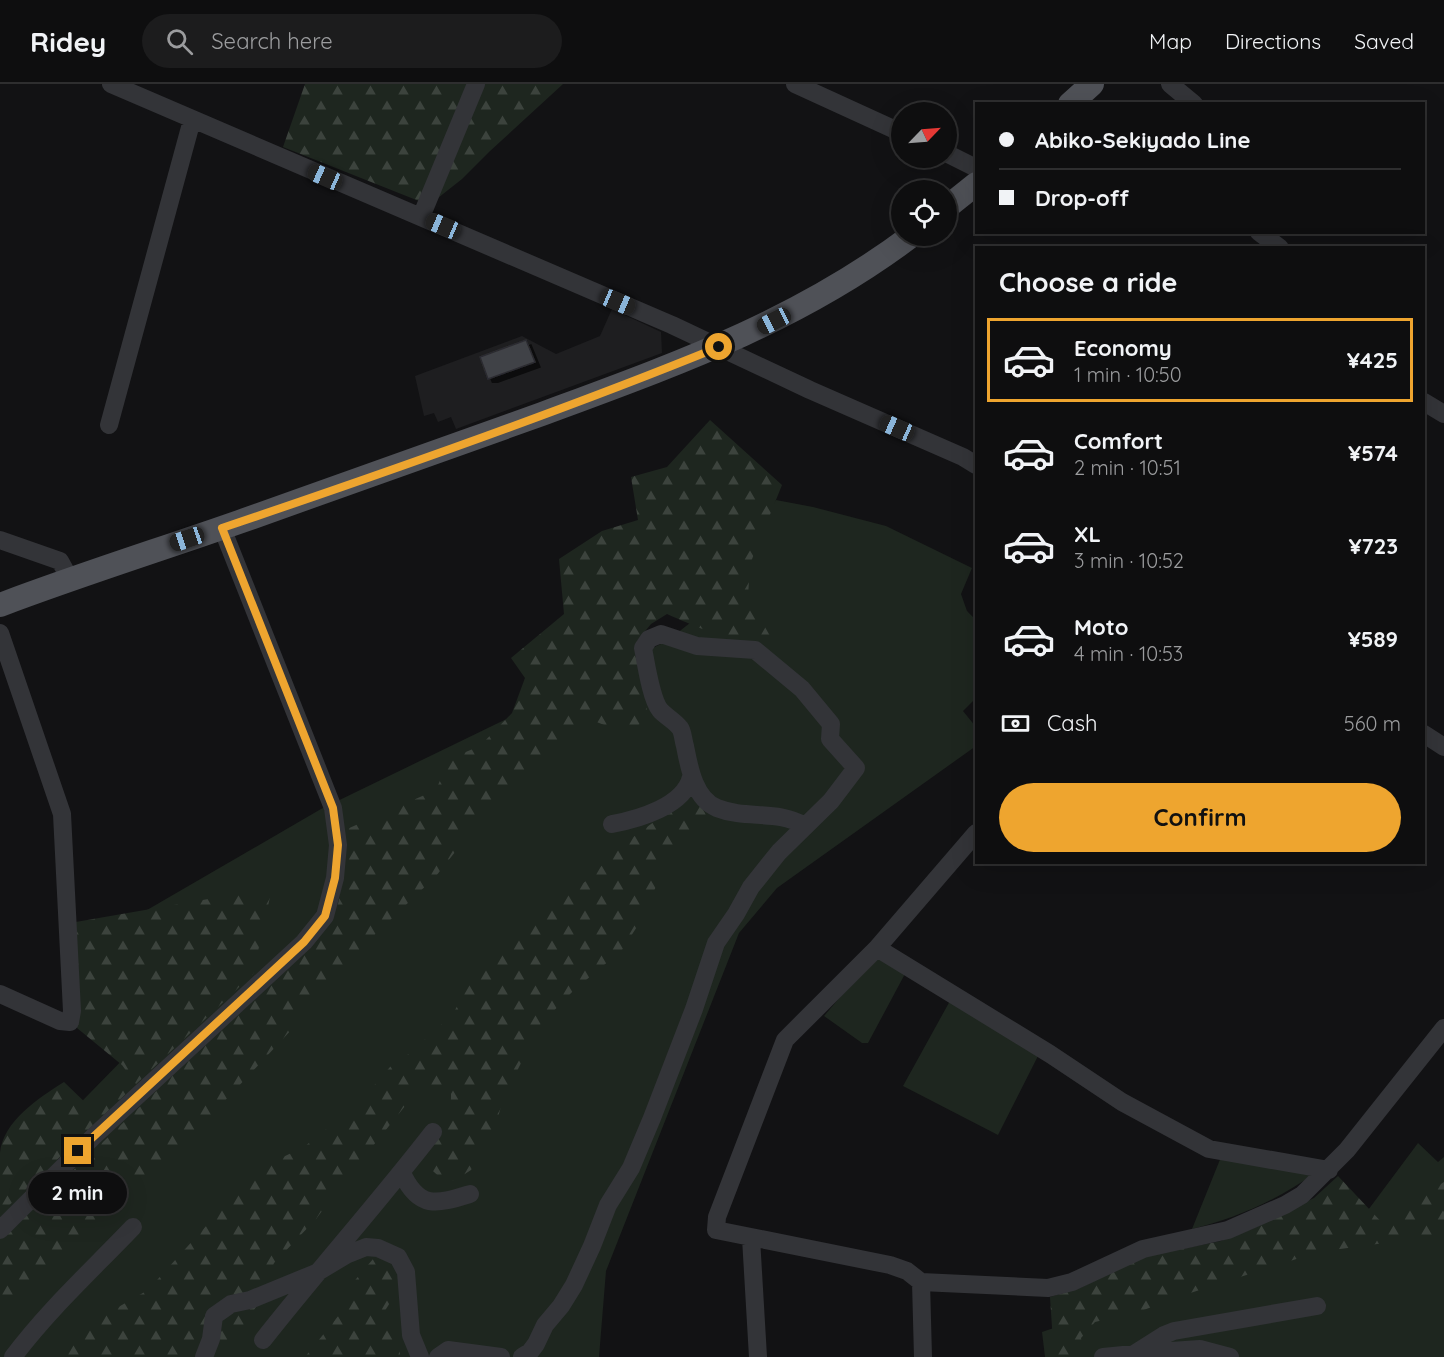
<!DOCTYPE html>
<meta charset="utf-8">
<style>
body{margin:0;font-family:Quicksand,sans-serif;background:#1c1c1d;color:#f1f3f6;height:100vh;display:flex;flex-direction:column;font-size:22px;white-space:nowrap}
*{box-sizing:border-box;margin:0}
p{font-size:20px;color:#9b9c9e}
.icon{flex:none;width:33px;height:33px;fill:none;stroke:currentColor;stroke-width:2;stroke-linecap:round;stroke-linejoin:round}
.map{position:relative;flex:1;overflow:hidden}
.details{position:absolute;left:975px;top:162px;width:450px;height:618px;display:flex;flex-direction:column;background:#0e0e0f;border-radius:0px;box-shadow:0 6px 24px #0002,0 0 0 2px #2e2e2f}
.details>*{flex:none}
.guide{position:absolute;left:975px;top:18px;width:450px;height:132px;border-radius:0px;box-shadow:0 6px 24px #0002,0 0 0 2px #2e2e2f;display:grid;align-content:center;height:132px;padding:0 24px;background:#0e0e0f}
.needle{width:39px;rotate:65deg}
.fabs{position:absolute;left:891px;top:18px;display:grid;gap:12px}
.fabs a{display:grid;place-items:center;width:66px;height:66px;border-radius:50%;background:#0e0e0f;box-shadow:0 6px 24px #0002,0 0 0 2px #2e2e2f;font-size:30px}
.end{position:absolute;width:27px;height:27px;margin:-14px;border:8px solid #eea52f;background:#111;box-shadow:0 0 0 3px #111}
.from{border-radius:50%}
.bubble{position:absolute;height:42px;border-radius:21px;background:#0e0e0f;box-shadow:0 6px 24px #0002,0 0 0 2px #2e2e2f;font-size:20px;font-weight:800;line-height:42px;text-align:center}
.car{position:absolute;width:18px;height:36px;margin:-18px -9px;border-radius:8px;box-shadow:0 0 4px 2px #0007;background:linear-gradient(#222 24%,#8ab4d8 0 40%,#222 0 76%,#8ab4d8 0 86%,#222 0)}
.guide b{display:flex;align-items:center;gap:21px;height:57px;font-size:22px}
.guide b+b{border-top:2px solid #2e2e2f}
.guide i{width:15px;height:15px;background:#f1f3f6}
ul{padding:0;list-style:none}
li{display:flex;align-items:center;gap:18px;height:84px;margin:0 12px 9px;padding:0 12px;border:3px solid transparent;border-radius:0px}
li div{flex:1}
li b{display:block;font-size:22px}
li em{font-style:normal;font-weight:800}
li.on{border-color:#eea52f}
li>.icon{width:54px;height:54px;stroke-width:1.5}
h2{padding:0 24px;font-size:27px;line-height:72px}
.pay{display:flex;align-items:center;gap:15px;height:66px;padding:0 24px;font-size:22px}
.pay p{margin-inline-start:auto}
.primary-button{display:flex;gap:12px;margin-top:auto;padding:12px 24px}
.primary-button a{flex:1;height:69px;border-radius:36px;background:#eea52f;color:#111;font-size:24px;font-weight:800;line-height:69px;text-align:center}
header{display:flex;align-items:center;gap:36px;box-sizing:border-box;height:84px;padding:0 30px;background:#0e0e0f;border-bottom:2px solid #2e2e2f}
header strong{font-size:28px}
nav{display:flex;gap:33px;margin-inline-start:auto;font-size:21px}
.search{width:420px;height:54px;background:#1c1c1d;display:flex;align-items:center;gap:15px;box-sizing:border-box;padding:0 21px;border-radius:33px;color:#9b9c9e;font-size:22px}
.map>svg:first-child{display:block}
</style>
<header>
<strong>Ridey</strong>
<div class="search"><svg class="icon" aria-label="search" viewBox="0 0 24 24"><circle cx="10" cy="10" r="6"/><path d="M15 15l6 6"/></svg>Search here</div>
<nav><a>Map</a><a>Directions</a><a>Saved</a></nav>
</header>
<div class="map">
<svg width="1444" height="1273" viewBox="0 0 1444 1273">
<defs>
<pattern id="forest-firs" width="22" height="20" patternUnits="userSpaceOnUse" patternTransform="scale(1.5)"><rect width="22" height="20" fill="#1e261f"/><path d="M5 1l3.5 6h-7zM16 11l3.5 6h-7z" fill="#3c433d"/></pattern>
<filter id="shadow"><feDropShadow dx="5" dy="5" stdDeviation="0" flood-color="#0009"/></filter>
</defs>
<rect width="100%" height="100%" fill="#121214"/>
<!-- built -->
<path fill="#1e1e20" d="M612,225L661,248L662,269L456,345L451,333L438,338L434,329L424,332L415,292L522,252L556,270L600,252Z"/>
<!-- grass -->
<path fill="#1e261f" d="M776,416L813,423L886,442L972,484L961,510L967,527L976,536V614L963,627L976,643V662L777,804L739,849L606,1187L599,1273H0V1101L133,965L97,855L321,725L667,557L709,524Z
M875,872L906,888L868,959H862L824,932Z
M951,915L1040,968L998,1051L903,1002Z
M1418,1059L1438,1078L1444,1073V1273H1045L1042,1248L1183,1200L1297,1156L1339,1165Z
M1221,1073L1318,1087C1281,1114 1238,1134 1192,1145Z"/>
<!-- forest -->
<path fill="url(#forest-firs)" d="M305,0H563L490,67L462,95L429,121L283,63Z
M710,336L782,401L750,480L748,513L770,552C734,561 699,544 667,530L651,540L637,557L648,634C631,650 614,645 594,637L580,642L546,665L486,729L436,792L360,865L294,943L220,1022L101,1141L16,1216L0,1235V1156L270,899L326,844L338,820L343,797L348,770L347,745L436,706L449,675L480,662L512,629L525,594L511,574L564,530L559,475L602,447L638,436L631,393L667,383Z
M689,716C701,718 703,723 707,733L704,744L697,754L667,778L640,838L622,866L574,906L540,941L503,1015L494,1048L471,1086L454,1097L443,1096L425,1080C433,1050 452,1044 451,1009L432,1001L418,1006L343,1099L316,1135L274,1179L256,1223L221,1273H47L101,1233L148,1206L246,1098L283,1073L304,1063L359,1019L390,983L410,969L453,930L475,888L494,870L521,851L564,812L586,797L625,759L673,724Z
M272,804L253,890L136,1000L122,981L77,944L70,839Z
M125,994L132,1004L0,1130C0,1110 0,1089 0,1069C3,1037 39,1014 64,998L93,1026Z
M1338,1092L1388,1145L1416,1115L1444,1098V1151L1318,1168L1181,1212L1141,1227L1095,1238L1081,1254L1084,1273H1054L1050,1213L1080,1204L1132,1178L1152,1171L1221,1157L1252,1145L1314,1114Z
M379,1168L394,1175C401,1206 399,1204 383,1230C388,1247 401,1255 400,1273H305L339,1231L351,1201Z"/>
<!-- building -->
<path fill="#414247" stroke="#2c2c30" stroke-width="1.5" filter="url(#shadow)" d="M526,256L535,278L488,295L480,273Z"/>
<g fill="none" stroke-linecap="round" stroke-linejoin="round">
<!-- minor -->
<path stroke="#333438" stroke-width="18" d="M111,0L672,241L810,306L963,373L976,381
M795,0L902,49
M1170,0L1194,20
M946,69L976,84
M421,133L476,0
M1259,148L1280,164
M1424,318L1444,330
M109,341L192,36
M0,456L60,477L70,495
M0,549L62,730L72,927L70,938L60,937L0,910
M1424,650L1444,663
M612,740C639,735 684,722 691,693
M877,864L1050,970L1122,1018L1209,1065L1329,1086
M402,1089C419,1126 437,1120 470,1110
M0,1146L94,1052L304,858L325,832L335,794L338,761L333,724L222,444
M751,1154L758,1273
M921,1198L907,1187L890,1181L716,1146L717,1133L785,956L877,864L976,749
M263,1256C318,1186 378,1119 433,1048
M1156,1268L1200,1265L1230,1273
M1134,1270L1164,1251L1174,1247L1317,1222
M13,1273C49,1225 92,1186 133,1143
M204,1273L211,1255L214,1232L231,1220L250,1216L316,1189L346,1171L366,1163L378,1164L398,1173L406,1188L411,1251L420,1273
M438,1273L448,1266L501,1273
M522,1273L530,1268L536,1260L545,1241L561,1222L574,1201L592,1162L608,1121L631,1084L652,1034L694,925L716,859L736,830L751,803L779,768L831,717L856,684L830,655L831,640L802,605L755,566L697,562L661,550L649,555L643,564C646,579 651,615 660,626C665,632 675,637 680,644C683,648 683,656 685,662C689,682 694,715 717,724C747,736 776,725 805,742
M923,1273L921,1198L1048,1204L1072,1198L1143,1165L1228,1146L1285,1121L1302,1111L1347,1066L1444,944
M1103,1273L1144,1269"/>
<!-- major -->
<path stroke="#4f5157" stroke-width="24" d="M1070,20L1092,0
M946,124L976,100
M0,521C79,491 159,466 239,438C340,403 441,367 542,330C674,281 797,238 911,152"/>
</g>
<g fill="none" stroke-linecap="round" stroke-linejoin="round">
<!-- route -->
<path stroke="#eea52f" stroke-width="8" d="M78,1067L304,858L325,832L335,794L338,761L333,724L222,444C388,388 557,329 719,263"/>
</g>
</svg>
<div class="fabs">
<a><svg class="needle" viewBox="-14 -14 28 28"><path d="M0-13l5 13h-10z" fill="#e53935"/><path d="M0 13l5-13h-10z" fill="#9b9c9e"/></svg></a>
<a><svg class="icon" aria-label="locate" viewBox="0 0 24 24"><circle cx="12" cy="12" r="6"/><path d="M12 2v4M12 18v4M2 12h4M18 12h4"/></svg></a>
</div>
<i class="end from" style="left:719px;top:263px"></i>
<i class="end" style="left:78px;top:1067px"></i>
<div class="bubble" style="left:28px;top:1088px;width:99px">2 min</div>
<i class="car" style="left:325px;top:93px;rotate:294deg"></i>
<i class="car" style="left:443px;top:142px;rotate:293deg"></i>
<i class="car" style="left:618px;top:218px;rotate:113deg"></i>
<i class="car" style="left:774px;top:237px;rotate:243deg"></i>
<i class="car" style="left:897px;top:344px;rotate:294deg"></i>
<i class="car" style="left:187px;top:455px;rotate:251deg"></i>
<div class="guide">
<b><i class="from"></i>Abiko-Sekiyado Line</b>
<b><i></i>Drop-off</b>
</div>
<section class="details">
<h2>Choose a ride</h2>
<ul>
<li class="on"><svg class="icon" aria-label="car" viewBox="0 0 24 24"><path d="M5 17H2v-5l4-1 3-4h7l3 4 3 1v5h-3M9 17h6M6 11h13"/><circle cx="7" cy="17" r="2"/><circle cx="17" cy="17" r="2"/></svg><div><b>Economy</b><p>1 min · 10:50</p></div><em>¥425</em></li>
<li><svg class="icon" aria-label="car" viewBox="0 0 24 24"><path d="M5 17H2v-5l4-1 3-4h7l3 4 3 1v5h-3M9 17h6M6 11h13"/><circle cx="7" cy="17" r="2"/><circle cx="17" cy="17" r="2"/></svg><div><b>Comfort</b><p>2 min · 10:51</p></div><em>¥574</em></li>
<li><svg class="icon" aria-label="car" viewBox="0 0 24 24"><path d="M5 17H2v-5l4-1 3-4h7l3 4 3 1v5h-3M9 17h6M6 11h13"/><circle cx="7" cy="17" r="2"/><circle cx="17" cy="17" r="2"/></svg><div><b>XL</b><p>3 min · 10:52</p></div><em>¥723</em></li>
<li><svg class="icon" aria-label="car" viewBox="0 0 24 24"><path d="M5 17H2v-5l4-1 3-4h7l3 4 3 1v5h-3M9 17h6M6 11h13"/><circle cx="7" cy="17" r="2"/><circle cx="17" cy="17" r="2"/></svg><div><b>Moto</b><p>4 min · 10:53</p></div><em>¥589</em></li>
</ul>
<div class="pay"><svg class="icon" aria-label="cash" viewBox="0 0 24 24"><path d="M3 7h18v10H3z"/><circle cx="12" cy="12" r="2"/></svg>Cash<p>560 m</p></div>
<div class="primary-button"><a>Confirm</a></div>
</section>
</div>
